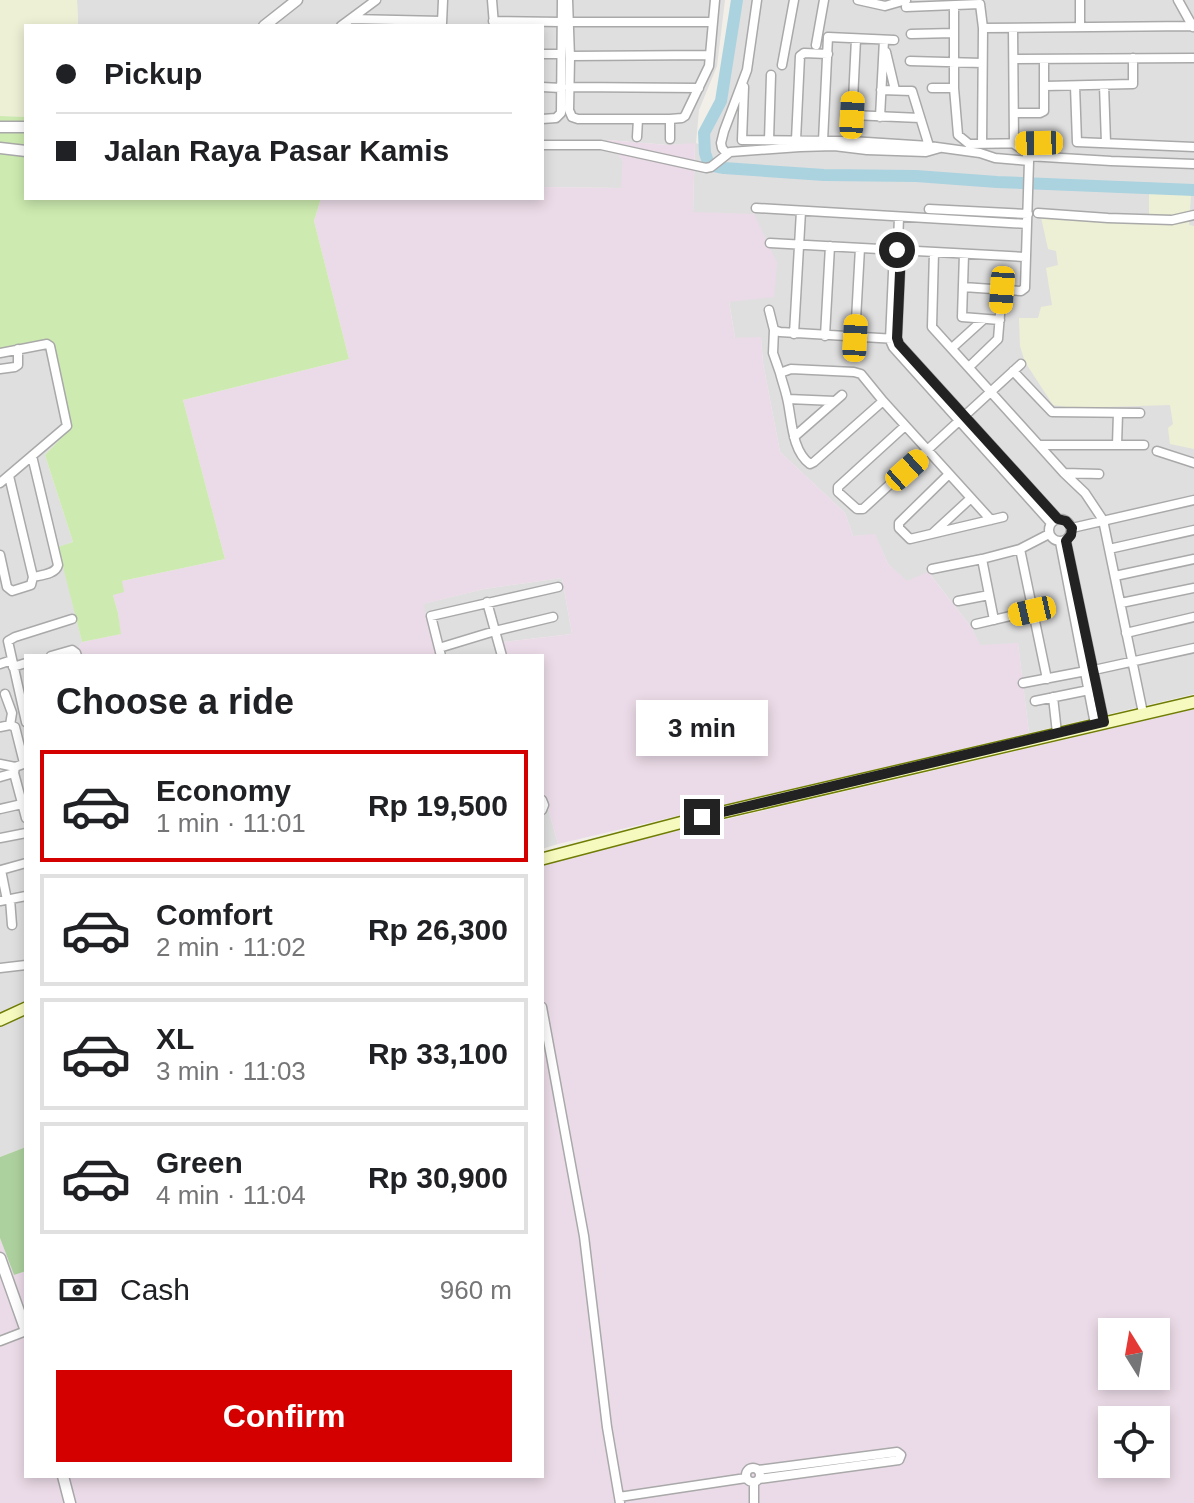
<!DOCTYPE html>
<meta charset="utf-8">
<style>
body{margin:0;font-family:Helvetica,sans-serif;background:#f6f6f6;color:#202124;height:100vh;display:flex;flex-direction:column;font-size:30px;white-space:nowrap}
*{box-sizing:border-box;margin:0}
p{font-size:26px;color:#757577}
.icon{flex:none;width:44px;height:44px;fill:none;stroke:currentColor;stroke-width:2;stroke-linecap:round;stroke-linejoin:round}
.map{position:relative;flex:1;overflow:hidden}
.panel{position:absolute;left:24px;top:654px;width:520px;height:824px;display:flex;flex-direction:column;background:#fff;border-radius:0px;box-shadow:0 4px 12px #0003}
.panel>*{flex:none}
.banner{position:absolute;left:24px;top:24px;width:520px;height:176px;border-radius:0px;box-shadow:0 4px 12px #0003;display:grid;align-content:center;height:176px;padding:0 32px;background:#fff}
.needle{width:52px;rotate:349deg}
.buttons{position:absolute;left:1098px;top:1318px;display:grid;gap:16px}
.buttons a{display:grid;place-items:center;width:72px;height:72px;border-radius:0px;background:#fff;box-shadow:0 4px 12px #0003;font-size:40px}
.end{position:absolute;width:36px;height:36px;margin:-18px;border:10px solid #222;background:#fff;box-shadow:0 0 0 4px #fff}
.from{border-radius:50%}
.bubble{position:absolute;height:56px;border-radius:0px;background:#fff;box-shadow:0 4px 12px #0003;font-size:26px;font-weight:700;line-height:56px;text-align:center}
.car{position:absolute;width:24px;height:48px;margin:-24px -12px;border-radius:10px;box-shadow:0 0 6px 2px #0007;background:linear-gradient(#f5c518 24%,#345 0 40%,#f5c518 0 76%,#345 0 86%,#f5c518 0)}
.banner b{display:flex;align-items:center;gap:28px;height:76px;font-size:30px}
.banner b+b{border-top:2px solid #e0e0e0}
.banner i{width:20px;height:20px;background:#202124}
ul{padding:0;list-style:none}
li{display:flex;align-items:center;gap:24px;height:112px;margin:0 16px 12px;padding:0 16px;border:4px solid #e0e0e0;border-radius:0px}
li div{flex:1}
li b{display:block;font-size:30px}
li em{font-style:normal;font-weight:700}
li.current{border-color:#d40000}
li>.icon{width:72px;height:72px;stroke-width:1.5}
h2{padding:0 32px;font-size:36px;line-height:96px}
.pay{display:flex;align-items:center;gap:20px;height:88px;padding:0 32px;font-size:30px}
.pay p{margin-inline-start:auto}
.button{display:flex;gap:16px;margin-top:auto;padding:16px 32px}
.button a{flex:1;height:92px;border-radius:0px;background:#d40000;color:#fff;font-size:32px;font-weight:700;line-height:92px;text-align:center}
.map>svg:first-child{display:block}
</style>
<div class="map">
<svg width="1194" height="1503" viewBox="0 0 1194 1503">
<rect width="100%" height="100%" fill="#f2efe9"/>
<!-- residential -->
<path fill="#e0dfdf" d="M77,0H725L717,66L699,110L696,143L706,147L710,123L730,72L738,0H1194V694L1029,733L1018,644L980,646L971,627L929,573L907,582L888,564L875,535L853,536L845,513L780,452L763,363L761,338H735L729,301L693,212L695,144L668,145L608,140L623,161L622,188L542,187V26H78Z
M47,340L71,428L45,455L73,542L59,547L82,642L79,647L81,656H26V1147L0,1157V351Z
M562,578L572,634L503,642L506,656H436L422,604L484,589Z
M542,786L558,844L542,849Z"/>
<!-- industrial -->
<path fill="#ebdbe8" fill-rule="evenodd" d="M607,140L668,145L695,143L693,212L754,214L777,263L774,297L729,302L735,338L761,337L763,363L780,452L845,513L853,536L875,534L888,564L907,581L928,572L971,627L980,645L1018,643L1029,733L558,844L542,786V656H506L503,642L572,634L562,578L484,589L423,604L436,656H81L79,647L82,642L120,634L118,613L113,595L122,581L225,559L183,400L349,359L314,221L321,198H542V187L621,188L623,161Z
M1194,709V1503H0V1238L14,1275L26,1271V1476H542V863ZM1112,1332H1156V1376H1112ZM1112,1420H1156V1464H1112Z"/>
<!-- farmland -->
<path fill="#eef0d5" d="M0,0H77L78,26H26V117L0,116Z
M1149,193L1191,195L1189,225L1194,226V449L1170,444L1168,428L1173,424L1170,405L1073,408L1053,405L1025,362L1020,346L1019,318H1038L1041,307L1052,305L1046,268L1058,265L1056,251L1048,249L1041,217L1149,221Z"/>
<!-- grass -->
<path fill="#cdebb0" d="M0,116L26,117V198H321L314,221L349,359L183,400L225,559L122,581L124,592L113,595L118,613L121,634L82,642L58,547L73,542L45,455L71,428L47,341L0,351Z"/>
<!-- forest -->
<path fill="#add19e" d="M26,1147V1271L14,1275L0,1238V1157Z"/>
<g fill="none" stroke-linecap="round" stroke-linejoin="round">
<!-- river -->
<path stroke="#aad3df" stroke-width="12" d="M737,0L721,101L704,133L705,153L709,165L724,168L824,175L916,176L997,182L1194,190"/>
<!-- minor casing -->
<g stroke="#a9a9a9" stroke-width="11">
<path id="minor" d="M492,0L494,25
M568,0L570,58L569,110L572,117L578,119H670L682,118L685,116L709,66L715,0
M858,0L885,6L906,0
M1080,0V27
M1178,0L1193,27
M906,7L980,4L983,28L982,144
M954,7V88L958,135L969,144L1039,143
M351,19L442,21
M493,21L561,22
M569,22H713
M442,23L443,0
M341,26L376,0
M983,28L1192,26L1194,24
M911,34L954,33
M816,45L824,0
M886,52L895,90
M542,54H560
M570,56L710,55
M1014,59L1194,58
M910,61L982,63
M782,65L794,0
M1104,85L1106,143
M1045,86L1133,84V58
M1075,86L1077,142L1194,147
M542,87L561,88
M569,87L699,88
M744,87L742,140L851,141L929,146L980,153L995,158L1029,161
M932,88H954
M881,90L912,91L929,146
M1015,113H1040L1044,111V59
M852,115L920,118
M880,117L884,40
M542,119L556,118L561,113L562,0
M670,119V139
M637,137L638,119
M769,140L771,75
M796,140L800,56L804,53L828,54
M823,141L828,37L894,40
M851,141L856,39
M542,145H601L706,168L711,167L730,152L800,147L834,146L867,150L926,152L940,148
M727,154L722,148L721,143L724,131L747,70L757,0
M1028,156L1111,161L1194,164
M756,208L1027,224
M929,209L1028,214
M1038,213L1108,218L1172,220L1194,215
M899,217L898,243L894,250L890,340L893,347L1051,523
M770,243L1025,257
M898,243L901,250L897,338L899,344L1058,519
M934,252L932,327L1064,473L1085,493L1103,520L1143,713
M964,254L962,317L1000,320
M963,287L1021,291L1025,288L1029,161L1026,152L1014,144L1013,28
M769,310L774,330L780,332L896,339
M774,330L773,353L780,373
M794,334L801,211
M825,336L830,246
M855,338L860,248
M952,348L984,319
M0,353L47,344L50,346L67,426L0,483
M969,367L998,339L1002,290
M0,369L15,367L18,365V349
M1013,371L1052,412L1140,413
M788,399L835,401
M883,401L814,462L810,464C791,450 792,418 787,398C785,389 782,381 780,373L791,369L854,372L861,374L883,401L991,520
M905,426L838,487V492L857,509H863L1021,364
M794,437L842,395
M1039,445H1144
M1117,445L1118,413
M1157,451L1194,463
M1065,473L1099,474
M949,474L899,523V528L910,539L1003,517
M9,476L33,577
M1049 530a11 11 0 1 1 22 0a11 11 0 1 1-22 0Z
M1072,528L1194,500
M933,533L971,498
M1066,541L1104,722
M1060,542L1095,724
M1020,549L1047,679
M1109,549L1194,530
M0,555L7,587L12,591L31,585L33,577C42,575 56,574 58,565L32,456
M982,559L994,620
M932,569L982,559L1020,549L1049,534
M1115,576L1194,559
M958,601L989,595
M487,602L502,656
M1121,603L1194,588
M976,624L1032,611
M1126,633L1194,617
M439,648L495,631L553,617
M51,656L72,650L76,653L77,656
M441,656L431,616L558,587
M0,664L12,660
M13,667L26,663
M1094,670L1194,648
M1023,683L1086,671
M5,694L12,713L10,725
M1053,697L1057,733
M1035,701L1089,690
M26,722L8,641L15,637L72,619
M0,727L10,725L15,727L24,763
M0,764L15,767
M14,773L26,818
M0,777L14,773L15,767L26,763
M542,800L544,805L542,810
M0,809L22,804
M0,838L26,833
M10,899L12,925
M7,900L1,870L26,863
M0,901L26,896
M0,968L26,965
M542,1007L584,1236L607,1427L620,1503
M0,1341L26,1331
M746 1475a7 7 0 1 1 14 0a7 7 0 1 1-14 0Z
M758,1470L897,1452L901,1455L899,1460L759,1479
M754,1483V1503
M619,1497L746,1478"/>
</g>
<!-- tertiary casing -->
<g stroke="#a9a9a9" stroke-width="13">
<path id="tertiary" d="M264,26L297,0
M0,127H26
M0,148L26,151
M0,1258L26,1331
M63,1476L70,1503"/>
</g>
<!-- secondary casing -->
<g stroke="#707d05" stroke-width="14">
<path id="secondary" d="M542,859L702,817L1194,702
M0,1020L26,1008"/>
</g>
<!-- minor -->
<use href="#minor" stroke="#fff" stroke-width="8"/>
<!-- tertiary -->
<use href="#tertiary" stroke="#fff" stroke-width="10"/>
<!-- secondary -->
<use href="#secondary" stroke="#f7fabf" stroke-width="11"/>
</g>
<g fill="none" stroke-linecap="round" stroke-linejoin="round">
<!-- route -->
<path stroke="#222" stroke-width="10" d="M702,817L1104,722L1066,541L1071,535L1072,528L1066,521L1058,519L899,344L897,338L901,250H897"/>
</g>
</svg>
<div class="buttons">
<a><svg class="needle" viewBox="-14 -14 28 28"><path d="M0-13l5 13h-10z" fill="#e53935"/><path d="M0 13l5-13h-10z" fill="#757577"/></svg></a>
<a><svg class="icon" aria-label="locate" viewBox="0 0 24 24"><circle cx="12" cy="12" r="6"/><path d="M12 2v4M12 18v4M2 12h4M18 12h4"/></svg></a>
</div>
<i class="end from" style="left:897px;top:250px"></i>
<i class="end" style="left:702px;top:817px"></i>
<div class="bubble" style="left:636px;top:700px;width:132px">3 min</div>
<i class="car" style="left:852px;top:115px;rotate:3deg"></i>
<i class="car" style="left:1039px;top:143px;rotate:269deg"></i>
<i class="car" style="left:1002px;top:290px;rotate:184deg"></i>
<i class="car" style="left:855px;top:338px;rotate:3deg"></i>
<i class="car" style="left:907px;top:470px;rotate:48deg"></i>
<i class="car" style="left:1032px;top:611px;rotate:257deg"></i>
<div class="banner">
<b><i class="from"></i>Pickup</b>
<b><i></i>Jalan Raya Pasar Kamis</b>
</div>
<section class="panel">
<h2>Choose a ride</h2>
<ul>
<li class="current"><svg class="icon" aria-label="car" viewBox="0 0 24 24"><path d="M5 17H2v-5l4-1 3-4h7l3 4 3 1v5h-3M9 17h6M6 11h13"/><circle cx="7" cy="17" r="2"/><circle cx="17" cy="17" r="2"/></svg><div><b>Economy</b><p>1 min · 11:01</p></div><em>Rp 19,500</em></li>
<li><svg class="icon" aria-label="car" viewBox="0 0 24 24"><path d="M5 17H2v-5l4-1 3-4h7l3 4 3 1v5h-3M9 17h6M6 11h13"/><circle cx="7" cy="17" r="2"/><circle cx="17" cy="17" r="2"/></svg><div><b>Comfort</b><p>2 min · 11:02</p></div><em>Rp 26,300</em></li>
<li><svg class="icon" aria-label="car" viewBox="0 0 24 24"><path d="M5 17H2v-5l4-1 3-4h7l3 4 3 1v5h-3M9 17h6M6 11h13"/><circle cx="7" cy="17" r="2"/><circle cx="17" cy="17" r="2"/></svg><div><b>XL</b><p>3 min · 11:03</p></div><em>Rp 33,100</em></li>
<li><svg class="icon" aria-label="car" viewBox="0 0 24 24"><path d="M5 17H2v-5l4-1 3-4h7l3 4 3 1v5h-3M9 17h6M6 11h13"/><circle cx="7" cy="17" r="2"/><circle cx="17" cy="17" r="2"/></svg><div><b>Green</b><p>4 min · 11:04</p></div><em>Rp 30,900</em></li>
</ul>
<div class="pay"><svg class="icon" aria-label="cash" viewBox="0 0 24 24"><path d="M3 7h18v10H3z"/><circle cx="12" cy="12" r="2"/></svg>Cash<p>960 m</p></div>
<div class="button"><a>Confirm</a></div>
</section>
</div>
